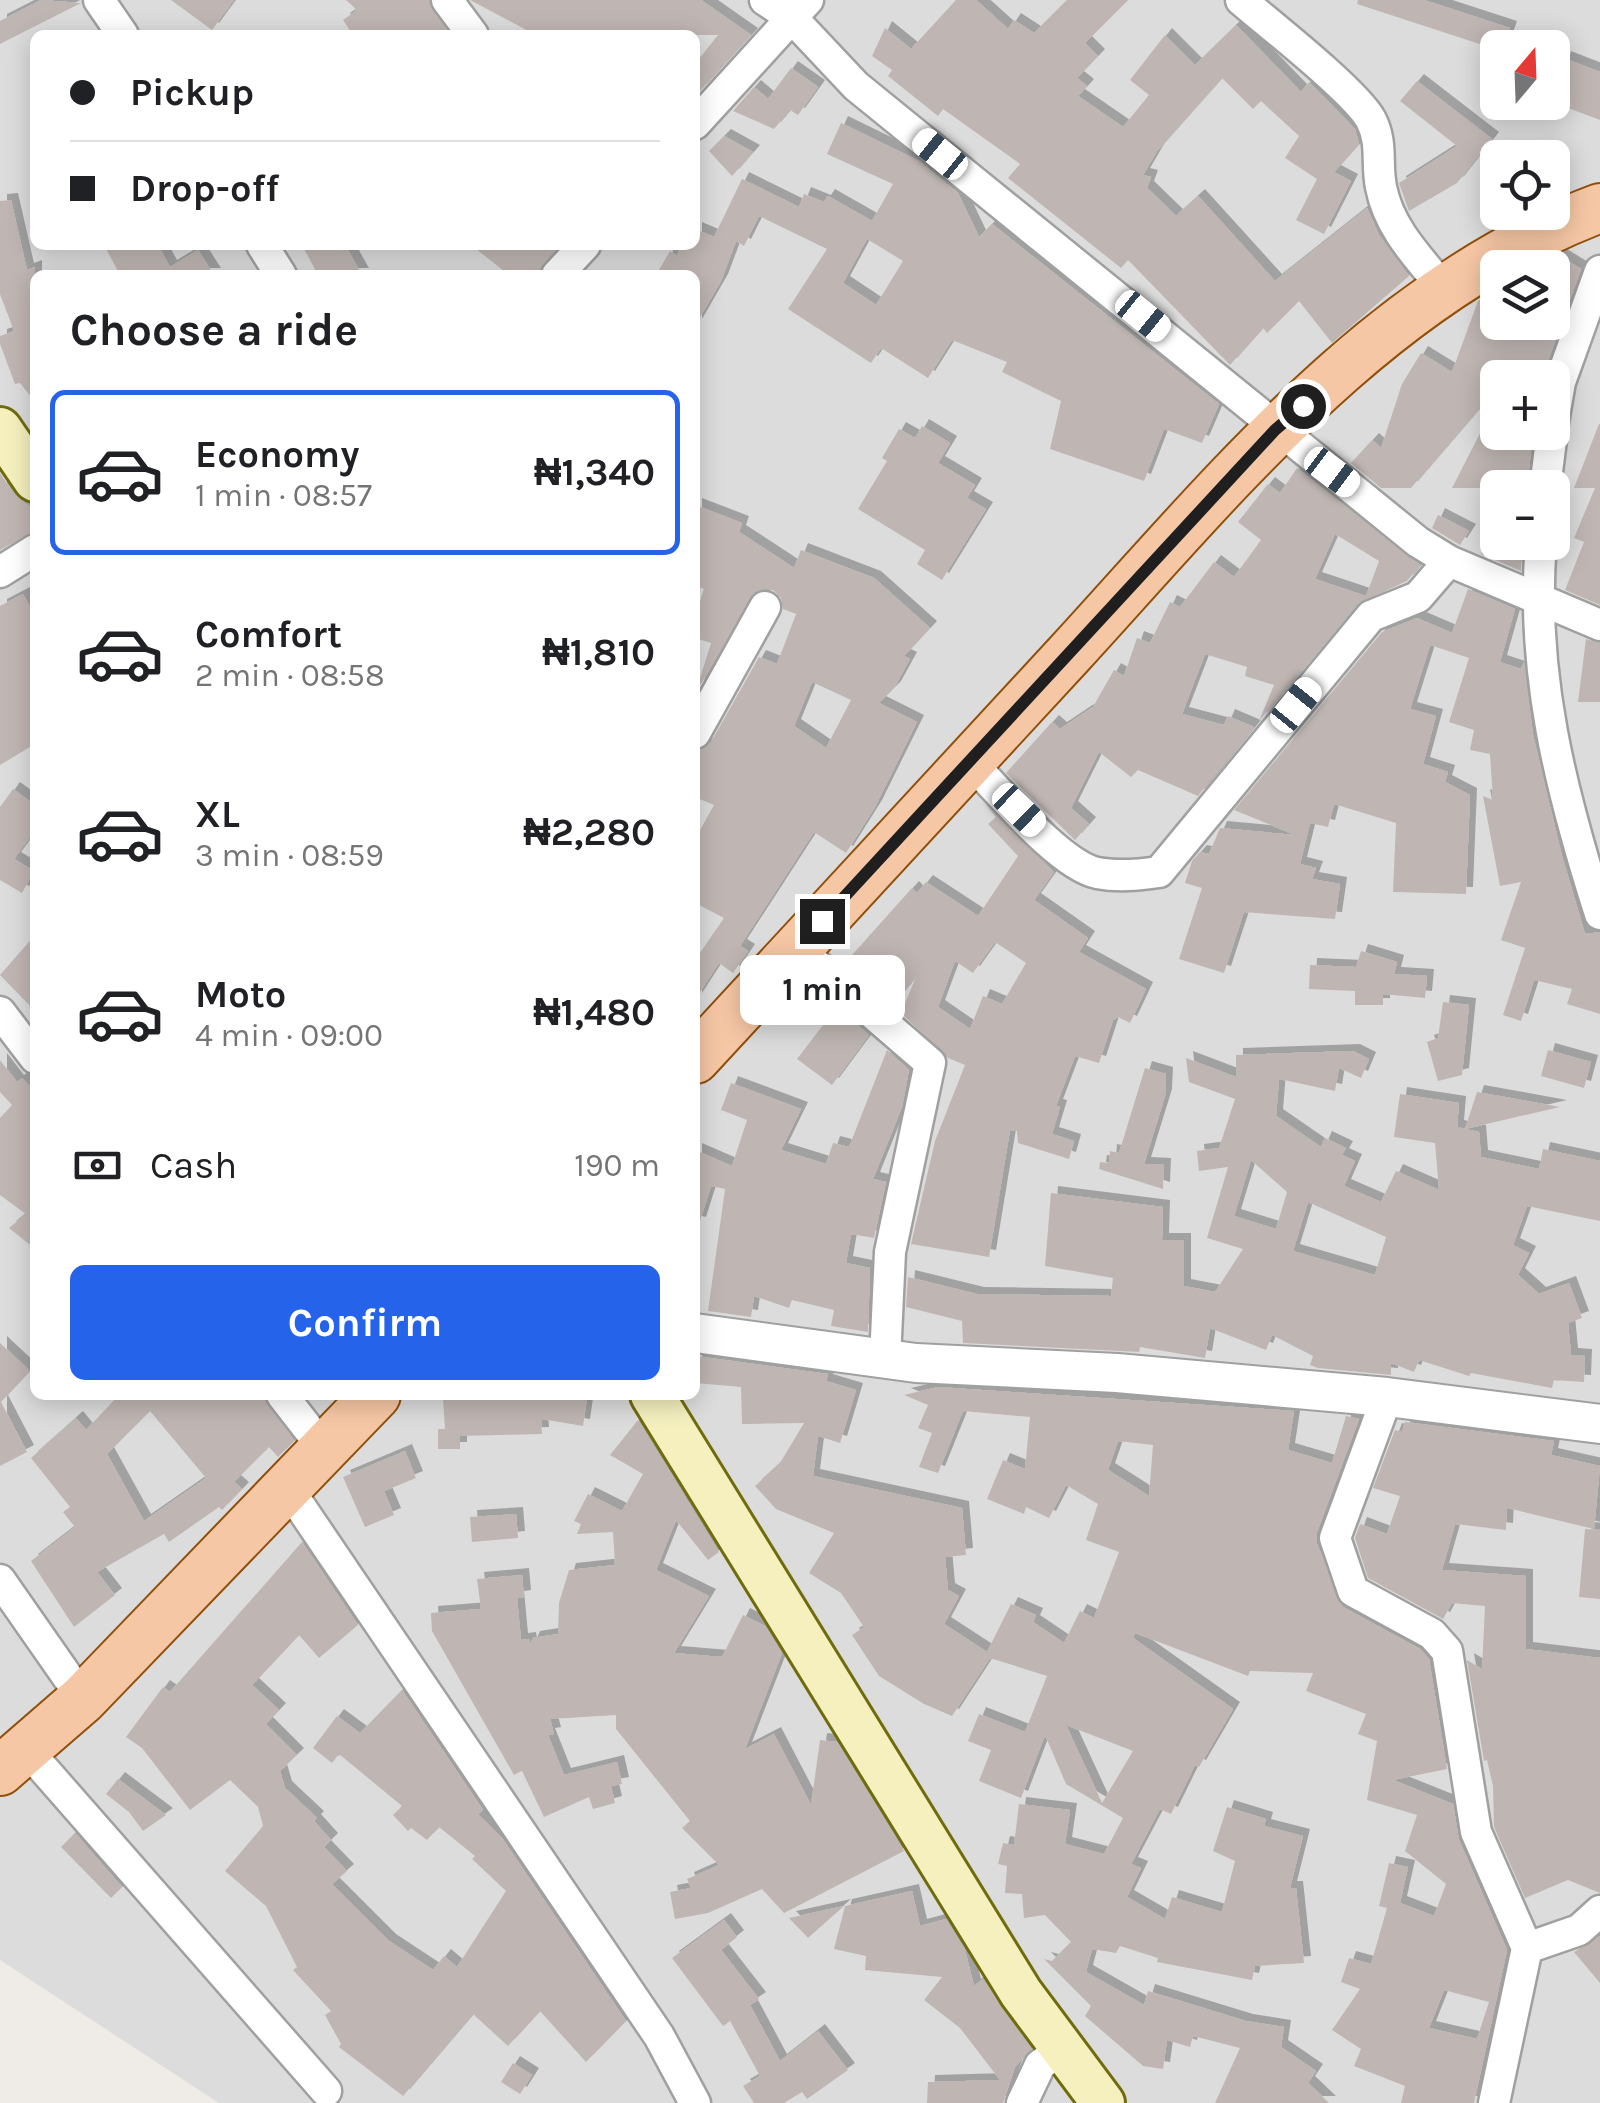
<!DOCTYPE html>
<meta charset="utf-8">
<style>
body{margin:0;font-family:Karla,sans-serif;background:#f6f6f6;color:#202124;height:100vh;display:flex;flex-direction:column;font-size:38px;white-space:nowrap}
*{box-sizing:border-box;margin:0}
p{font-size:32px;color:#757577}
.icon{flex:none;width:55px;height:55px;fill:none;stroke:currentColor;stroke-width:2;stroke-linecap:round;stroke-linejoin:round}
.map{position:relative;flex:1;overflow:hidden}
.details{position:absolute;left:30px;top:270px;width:670px;height:1130px;display:flex;flex-direction:column;background:#fff;border-radius:15px;box-shadow:0 5px 25px #0003}
.details>*{flex:none}
.guide{position:absolute;left:30px;top:30px;width:670px;height:220px;border-radius:15px;box-shadow:0 5px 25px #0003;display:grid;align-content:center;height:220px;padding:0 40px;background:#fff}
.needle{width:65px;rotate:19deg}
.fabs{position:absolute;left:1480px;top:30px;display:grid;gap:20px}
.fabs a{display:grid;place-items:center;width:90px;height:90px;border-radius:15px;background:#fff;box-shadow:0 5px 25px #0003;font-size:50px}
.end{position:absolute;width:45px;height:45px;margin:-22px;border:12px solid #1f1f1f;background:#fff;box-shadow:0 0 0 5px #fff}
.from{border-radius:50%}
.bubble{position:absolute;height:70px;border-radius:15px;background:#fff;box-shadow:0 5px 25px #0003;font-size:32px;font-weight:700;line-height:70px;text-align:center}
.car{position:absolute;width:30px;height:60px;margin:-30px -15px;border-radius:12px;box-shadow:0 0 8px 2px #0007;background:linear-gradient(#fff 24%,#345 0 40%,#fff 0 76%,#345 0 86%,#fff 0)}
.guide b{display:flex;align-items:center;gap:35px;height:95px;font-size:38px}
.guide b+b{border-top:2px solid #e0e0e0}
.guide i{width:25px;height:25px;background:#202124}
ul{padding:0;list-style:none}
li{display:flex;align-items:center;gap:30px;height:165px;margin:0 20px 15px;padding:0 20px;border:5px solid transparent;border-radius:15px}
li div{flex:1}
li b{display:block;font-size:38px}
li em{font-style:normal;font-weight:700}
li.active{border-color:#2563eb}
li>.icon{width:90px;height:90px;stroke-width:1.5}
h2{padding:0 40px;font-size:45px;line-height:120px}
.pay{display:flex;align-items:center;gap:25px;height:110px;padding:0 40px;font-size:38px}
.pay p{margin-inline-start:auto}
.cta{display:flex;gap:20px;margin-top:auto;padding:20px 40px}
.cta a{flex:1;height:115px;border-radius:15px;background:#2563eb;color:#fff;font-size:40px;font-weight:700;line-height:115px;text-align:center}
.map>svg:first-child{display:block}
</style>
<div class="map">
<svg width="1600" height="2103" viewBox="0 0 1600 2103">
<defs>
<filter id="shadow"><feDropShadow dx="7" dy="-7" stdDeviation="0" flood-color="#0004"/></filter>
</defs>
<rect width="100%" height="100%" fill="#efebe6"/>
<!-- residential -->
<path fill="#dddcdc" fill-rule="evenodd" d="M0,0H1600V2103H219L0,1960ZM35,35H695V245H35ZM1498,48H1552V102H1498ZM1498,158H1552V212H1498ZM1498,268H1552V322H1498ZM35,275H695V1395H35ZM1498,378H1552V432H1498ZM1498,488H1552V542H1498Z"/>
<!-- building -->
<path fill="#bfb6b3" fill-rule="evenodd" filter="url(#shadow)" d="M41,0L81,3L0,44V21Z
M171,0H234L212,30Z
M346,0H429L450,35H353L343,20L357,10Z
M470,0H701L751,35L700,91L695,88V64L718,35H536Z
M956,0H976L1008,29L1014,20L1034,33L1067,0H1128L1085,43L1098,56L1077,78L1087,86L1078,96L1123,127L1149,95L1130,80L1165,35L1195,65L1236,25L1301,92L1309,82L1355,129L1359,144L1334,172L1351,181L1324,234L1296,220L1317,179L1285,158L1299,136L1261,101L1253,109L1222,78L1157,151L1143,175L1151,177L1147,188L1176,216L1198,196L1275,281L1367,208L1379,235L1409,276L1332,343L1299,301L1267,333L1263,328L1230,365L1128,260L1121,268L1008,178L1020,164L943,109L938,116L888,76L892,70L872,56L885,28L911,49Z
M1358,0H1424L1510,28L1503,48L1498,50L1357,4Z
M1564,58L1600,72V120L1552,102Z
M791,68L818,87L798,115L790,110L774,129L733,111L754,87L768,99Z
M1417,81L1492,139L1457,183L1409,211L1399,183L1457,146L1400,101Z
M841,123L919,161L958,193L979,237L992,224L1219,404L1202,443L1164,429L1144,481L1050,449L1061,401L1002,372L1007,362L952,340L928,378L881,348L871,363L788,309L827,249L759,216L744,246L736,241L721,281L695,326V275H656L670,251L677,256L681,245H695V229L714,237L742,179L799,207L804,194L824,202L828,196L872,221L893,184L827,154ZM867,239L903,261L876,305L843,283Z
M724,136L753,152L732,176L709,151Z
M11,200L27,270L35,267V402L20,383L15,384L0,344V336L14,331L0,294V201Z
M104,245H158L170,267L198,250L214,275H120Z
M302,245H345L362,275H318Z
M471,245H551L556,249L539,275H509Z
M1560,256L1581,269L1542,378H1498V387L1411,488H1381L1351,463L1372,440L1381,448L1402,384L1421,353L1452,372L1478,301L1498,290V342L1509,322H1552V259Z
M1498,398V432H1533L1527,488L1502,483L1499,488H1452Z
M1599,424H1600V605L1565,590L1584,542L1574,538L1595,488H1574Z
M922,426L950,443L938,463L975,485L967,498L986,509L942,580L917,564L925,550L858,509L887,461L882,458L899,429L915,438Z
M1297,468L1420,565L1407,581L1357,604L1259,721L1274,685L1245,676L1247,667L1205,654L1182,714L1224,725L1228,716L1254,727L1198,796L1138,770L1131,777L1099,752L1071,808L1089,824L1075,840L1006,773L1052,722L1060,729L1093,707L1114,670L1124,676L1137,638L1150,643L1170,602L1180,607L1214,562L1234,577L1261,540L1238,522L1268,484L1280,493ZM1335,534L1379,561L1366,596L1315,579Z
M0,473L15,495L35,511V531L0,550Z
M695,505L742,523L739,532L794,568L801,550L874,578L930,628L904,656L910,659L894,688L879,703L917,722L875,807L846,853L814,832L740,946L748,951L733,973L719,963L695,1000V960L724,918L695,903V839L714,805L695,797V752L711,742L759,657L777,664L796,614L783,609L781,598L773,590L755,592L695,694L711,643L695,638V616L704,589L695,586ZM812,682L851,700L826,748L794,726Z
M1438,515L1469,531L1460,545L1432,528Z
M1486,540L1522,542L1521,571L1481,554Z
M1468,589L1515,609L1500,662L1521,669L1524,662L1533,735L1562,856L1585,934L1600,932V1014L1567,1004L1572,989L1534,980L1521,1021L1503,1015L1525,948L1501,940L1521,882L1500,886L1483,796L1493,800L1490,754L1470,750L1474,730L1449,722L1469,658L1430,645L1410,709L1436,716L1423,764L1448,772L1445,782L1470,795L1466,894L1393,892L1396,823L1334,804L1328,827L1310,823L1300,864L1316,868L1312,879L1340,884L1335,919L1244,912L1224,973L1179,959L1202,888L1185,883L1192,861L1200,852L1209,854L1220,828L1295,835L1234,810L1382,632L1417,618L1452,633Z
M23,594L35,616V744L0,765V606Z
M1586,639L1600,643V702H1578Z
M13,789L35,805V831L14,859L34,871L22,893L0,880V807Z
M985,804L1054,872L1034,900L1088,938L1079,952L1146,989L1130,1023L1118,1017L1113,1020L1099,1063L1075,1056L1056,1106L1060,1107L1052,1134L1074,1141L1069,1159L1018,1143L1017,1131L1010,1130L989,1257L911,1244L935,1141L965,1065L948,1058L901,1013L916,977L892,1005L844,964L912,888L917,893L926,882L978,916L1018,856L988,824L996,817ZM995,942L1026,963L1002,1004L983,996L970,1029L938,1007L955,961L973,973Z
M35,935V1011L0,975Z
M1361,951L1397,962L1394,974L1427,976L1425,998L1383,994V1005H1355V991L1309,989L1310,965L1356,967Z
M1443,1002L1469,1005L1462,1075L1438,1081L1427,1042L1438,1038Z
M837,1007L869,1035L832,1085L797,1059Z
M887,1050L909,1070L902,1107L873,1179L886,1182L874,1238L851,1234L846,1263L870,1268L868,1332L831,1326L834,1310L792,1300L789,1308L754,1296L751,1317L708,1311L725,1189L711,1186L699,1224L695,1223V1150L732,1166L747,1120L721,1110L731,1083L801,1109L781,1150L826,1164L833,1143L849,1147Z
M1548,1050L1591,1062L1584,1088L1541,1076Z
M1353,1051L1369,1059L1361,1078L1339,1068L1335,1091L1279,1079L1276,1116L1321,1147L1325,1138L1346,1148L1342,1155L1355,1161L1344,1186L1381,1202L1396,1171L1439,1190L1435,1143L1394,1137L1400,1094L1459,1103L1457,1127L1479,1132L1481,1157L1539,1169L1543,1149L1600,1161V1221L1527,1206L1513,1245L1529,1253L1518,1275L1539,1294L1569,1283L1582,1318L1568,1323L1571,1355L1585,1356L1584,1382L1554,1380L1552,1388L1471,1373L1469,1376L1419,1360L1414,1372L1391,1363V1375L1318,1368L1310,1365L1313,1356L1272,1335L1266,1350L1210,1328L1205,1358L1140,1347L1139,1352L963,1343L962,1321L906,1307L908,1277L977,1294L1111,1296L1113,1278L1045,1266L1051,1193L1163,1207L1162,1240H1184V1286L1215,1292L1243,1249L1207,1238L1228,1167L1199,1171L1197,1151L1219,1148L1235,1099L1189,1082L1186,1058L1236,1077V1055ZM1251,1160L1287,1192L1276,1229L1234,1216ZM1308,1202L1386,1237L1375,1275L1293,1251Z
M0,1060L17,1082L22,1078L35,1092V1249L9,1228L26,1214L0,1195V1118L12,1105L0,1092Z
M1145,1068L1166,1074L1165,1096L1144,1164L1164,1165L1163,1189L1099,1169L1100,1162L1109,1163L1110,1151L1119,1153Z
M1477,1092L1560,1107L1465,1129Z
M0,1343L30,1371L1,1402L27,1452L0,1466Z
M695,1356L828,1374L826,1381L856,1390L840,1443L818,1436L813,1476L962,1508L966,1555L945,1557L948,1590L959,1596L944,1624L987,1652L1011,1604L1036,1615L1033,1622L1064,1643L1080,1611L1094,1618L1119,1552L1086,1540L1098,1504L1066,1485L1049,1518L1026,1507L1024,1514L987,1499L1003,1460L1025,1469L1030,1417L963,1411L938,1473L919,1467L932,1433L918,1428L928,1405L904,1395L938,1387L1294,1411L1288,1450L1332,1463L1346,1416L1359,1419L1317,1532V1544L1343,1607L1420,1649L1429,1659L1447,1769L1393,1780L1453,1804L1459,1840L1507,1950L1474,2103H1401L1405,2086L1354,2066L1361,2049L1332,2030L1360,1989L1341,1982L1349,1958L1371,1964L1387,1908L1379,1906L1389,1863L1408,1867L1400,1903L1434,1916L1446,1884L1405,1851L1417,1815L1367,1800L1377,1741L1358,1734L1366,1714L1306,1691L1313,1673L1250,1671L1248,1676L1135,1633L1133,1638L1233,1709L1199,1767L1195,1765L1171,1814L1160,1809L1131,1864L1141,1868L1127,1897L1165,1919L1172,1897L1222,1912L1235,1861L1213,1851L1227,1807L1266,1819L1264,1826L1303,1836L1290,1888H1296L1304,1963L1255,1966L1252,1980L1157,1962L1158,1958L1120,1946L1116,1953L1092,1949L1086,1972L1144,2005L1148,1991L1246,2021L1284,2027L1281,2047L1316,2071L1308,2083L1329,2103H1215L1240,2048L1193,2036L1190,2047L1167,2040L1163,2069L1143,2066L1085,2016L1091,2006L1044,1959L1052,1961L1071,1942L1045,1915L1024,1918L1022,1894L1005,1893L1007,1866L998,1864L1003,1843L1014,1845L1019,1804L1070,1810L1065,1844L1104,1854L1123,1818L1066,1784L1045,1735L1021,1798L979,1781L991,1750L968,1741L979,1714L1025,1732L1047,1676L990,1658L952,1716L924,1704L879,1676L852,1635L864,1627L841,1593L809,1573L834,1533L776,1509L755,1486L780,1463L804,1423L742,1424L741,1387L695,1383ZM1118,1441L1153,1445L1149,1496L1108,1470ZM1066,1725L1133,1751L1102,1803ZM1444,1990L1489,2002L1477,2039L1429,2028Z
M119,1395H264L294,1441L278,1457L269,1447L234,1482L242,1489L222,1510L219,1507L169,1542L164,1534L97,1572L115,1595L74,1627L31,1561L75,1527L63,1512L70,1507L31,1458L76,1418L86,1430ZM150,1411L206,1478L144,1521L107,1454Z
M483,1395H574L587,1398L583,1426L541,1419L542,1434L460,1436V1449H438V1429H445L443,1398Z
M638,1420L719,1552L708,1560L676,1520L656,1570L709,1596L674,1653L722,1657L743,1615L765,1626L782,1653L745,1749L774,1734L811,1805L820,1740L837,1742L904,1851L784,1913L762,1889L708,1913L675,1919L670,1892L691,1888L687,1879L719,1865L682,1828L690,1821L616,1729V1715L550,1719L554,1734L548,1735L564,1775L617,1762L622,1784L611,1786L615,1803L593,1809L589,1797L544,1817L522,1771L514,1775L432,1631L431,1613L481,1609L477,1579L522,1575L524,1597L517,1598L521,1640L529,1639L530,1645L533,1638L558,1634L559,1603L569,1570L615,1565L613,1532L577,1534L581,1524L574,1521L588,1494L622,1511L643,1474L610,1455Z
M1405,1422L1554,1441L1551,1455L1600,1466L1594,1529L1507,1508L1506,1530L1455,1524L1442,1570L1526,1576V1649L1600,1658V1893L1568,1880L1525,1898L1494,1827L1493,1786L1487,1760L1484,1761L1467,1660L1482,1669L1485,1606L1452,1603L1443,1619L1368,1578L1355,1538L1360,1524L1387,1534L1400,1496L1373,1488L1395,1430L1402,1432Z
M405,1451L416,1478L384,1491L394,1515L365,1527L343,1477Z
M516,1514L518,1538L472,1542L470,1517Z
M1585,1529L1600,1530V1599L1579,1597Z
M302,1542L358,1625L319,1658L299,1635L252,1685L279,1710L266,1724L297,1755L280,1771L285,1788L317,1818L314,1821L331,1840L324,1847L347,1871L332,1884L389,1941L433,1970L444,1956L457,1967L506,1891L472,1859L475,1856L439,1827L427,1840L411,1828L408,1831L393,1815L402,1806L339,1754L332,1763L313,1748L337,1716L360,1733L402,1690L483,1810L478,1814L502,1838L626,2021L586,2062L540,2011L508,2046L473,2014L403,2096L339,2047L341,2044L325,2015L331,2011L293,1970L297,1967L266,1906L225,1871L263,1826L258,1807L230,1780L190,1810L142,1748L126,1737L163,1687L170,1692Z
M118,1779L166,1815L143,1831L129,1812L106,1794Z
M75,1833L122,1887L111,1898L61,1847Z
M912,1891L920,1926L946,1919L965,1950L974,1986L983,1979L1031,2048L1015,2067L1003,2103H927L928,2082L1000,2080L960,2028L924,2000L942,1977L865,1970L866,1956L834,1949L845,1906Z
M844,1906L808,1938L789,1918Z
M724,1920L737,1937L721,1950L759,1999L750,2005L780,2061L818,2031L848,2070L807,2099L802,2092L784,2103H754L743,2086L760,2076L730,2021L723,2026L672,1958Z
M1600,1936V1983L1574,1952Z
M513,2063L532,2075L520,2094L501,2082Z"/>
<g fill="none" stroke-linecap="round" stroke-linejoin="round">
<!-- minor casing -->
<g stroke="#a0a0a0" stroke-width="35">
<path id="minor" d="M99,0L123,35
M447,0L473,35
M765,0L792,18L856,86L1418,542L1449,561L1600,625
M1241,0C1269,24 1356,92 1371,120C1383,144 1376,163 1381,187C1389,229 1419,258 1445,290
M695,124L808,0
M262,245L281,275
M557,275L585,245
M1552,428L1560,382L1600,271
M1545,488L1552,432
M1541,542C1530,672 1561,792 1600,914
M0,572L35,550
M695,733L765,607
M969,761C999,790 1058,864 1097,873C1118,877 1138,875 1159,872L1371,616L1418,597L1449,561
M797,948L930,1063L890,1252L885,1359
M0,1012L35,1058
M282,1395L324,1449
M1387,1397L1335,1538L1353,1591L1432,1634L1447,1651L1476,1832L1527,1948L1494,2103
M287,1487L659,2036L695,2103
M0,1580L83,1699
M26,1749L326,2091
M1527,1948L1579,1930L1600,1911
M1022,2103L1040,2065L1060,2050"/>
</g>
<!-- tertiary casing -->
<g stroke="#a0a0a0" stroke-width="42">
<path id="tertiary" d="M695,1333L916,1363L1117,1373L1387,1397L1600,1424"/>
</g>
<!-- secondary casing -->
<g stroke="#706c0c" stroke-width="48">
<path id="secondary" d="M0,429L35,480
M652,1395L1021,1993L1103,2103"/>
</g>
<!-- primary casing -->
<g stroke="#90500a" stroke-width="52">
<path id="primary" d="M695,1059C820,923 945,787 1071,652C1225,484 1380,290 1600,208
M0,1771L83,1699L376,1395"/>
</g>
<!-- minor -->
<use href="#minor" stroke="#fff" stroke-width="30"/>
<!-- tertiary -->
<use href="#tertiary" stroke="#fff" stroke-width="38"/>
<!-- secondary -->
<use href="#secondary" stroke="#f5f0be" stroke-width="42"/>
<!-- primary -->
<use href="#primary" stroke="#f6c7a5" stroke-width="48"/>
</g>
<g fill="none" stroke-linecap="round" stroke-linejoin="round">
<!-- route -->
<path stroke="#1f1f1f" stroke-width="12" d="M822,921L1275,430L1303,406"/>
</g>
</svg>
<div class="fabs">
<a><svg class="needle" viewBox="-14 -14 28 28"><path d="M0-13l5 13h-10z" fill="#e53935"/><path d="M0 13l5-13h-10z" fill="#757577"/></svg></a>
<a><svg class="icon" aria-label="locate" viewBox="0 0 24 24"><circle cx="12" cy="12" r="6"/><path d="M12 2v4M12 18v4M2 12h4M18 12h4"/></svg></a>
<a><svg class="icon" aria-label="layers" viewBox="0 0 24 24"><path d="M12 4l9 5-9 5-9-5zM3 14l9 5 9-5"/></svg></a>
<a>+</a>
<a>−</a>
</div>
<i class="end from" style="left:1303px;top:406px"></i>
<i class="end" style="left:822px;top:921px"></i>
<div class="bubble" style="left:740px;top:955px;width:165px">1 min</div>
<i class="car" style="left:940px;top:154px;rotate:309deg"></i>
<i class="car" style="left:1143px;top:316px;rotate:129deg"></i>
<i class="car" style="left:1332px;top:472px;rotate:127deg"></i>
<i class="car" style="left:1296px;top:705px;rotate:39deg"></i>
<i class="car" style="left:1019px;top:810px;rotate:134deg"></i>
<div class="guide">
<b><i class="from"></i>Pickup</b>
<b><i></i>Drop-off</b>
</div>
<section class="details">
<h2>Choose a ride</h2>
<ul>
<li class="active"><svg class="icon" aria-label="car" viewBox="0 0 24 24"><path d="M5 17H2v-5l4-1 3-4h7l3 4 3 1v5h-3M9 17h6M6 11h13"/><circle cx="7" cy="17" r="2"/><circle cx="17" cy="17" r="2"/></svg><div><b>Economy</b><p>1 min · 08:57</p></div><em>₦1,340</em></li>
<li><svg class="icon" aria-label="car" viewBox="0 0 24 24"><path d="M5 17H2v-5l4-1 3-4h7l3 4 3 1v5h-3M9 17h6M6 11h13"/><circle cx="7" cy="17" r="2"/><circle cx="17" cy="17" r="2"/></svg><div><b>Comfort</b><p>2 min · 08:58</p></div><em>₦1,810</em></li>
<li><svg class="icon" aria-label="car" viewBox="0 0 24 24"><path d="M5 17H2v-5l4-1 3-4h7l3 4 3 1v5h-3M9 17h6M6 11h13"/><circle cx="7" cy="17" r="2"/><circle cx="17" cy="17" r="2"/></svg><div><b>XL</b><p>3 min · 08:59</p></div><em>₦2,280</em></li>
<li><svg class="icon" aria-label="car" viewBox="0 0 24 24"><path d="M5 17H2v-5l4-1 3-4h7l3 4 3 1v5h-3M9 17h6M6 11h13"/><circle cx="7" cy="17" r="2"/><circle cx="17" cy="17" r="2"/></svg><div><b>Moto</b><p>4 min · 09:00</p></div><em>₦1,480</em></li>
</ul>
<div class="pay"><svg class="icon" aria-label="cash" viewBox="0 0 24 24"><path d="M3 7h18v10H3z"/><circle cx="12" cy="12" r="2"/></svg>Cash<p>190 m</p></div>
<div class="cta"><a>Confirm</a></div>
</section>
</div>
